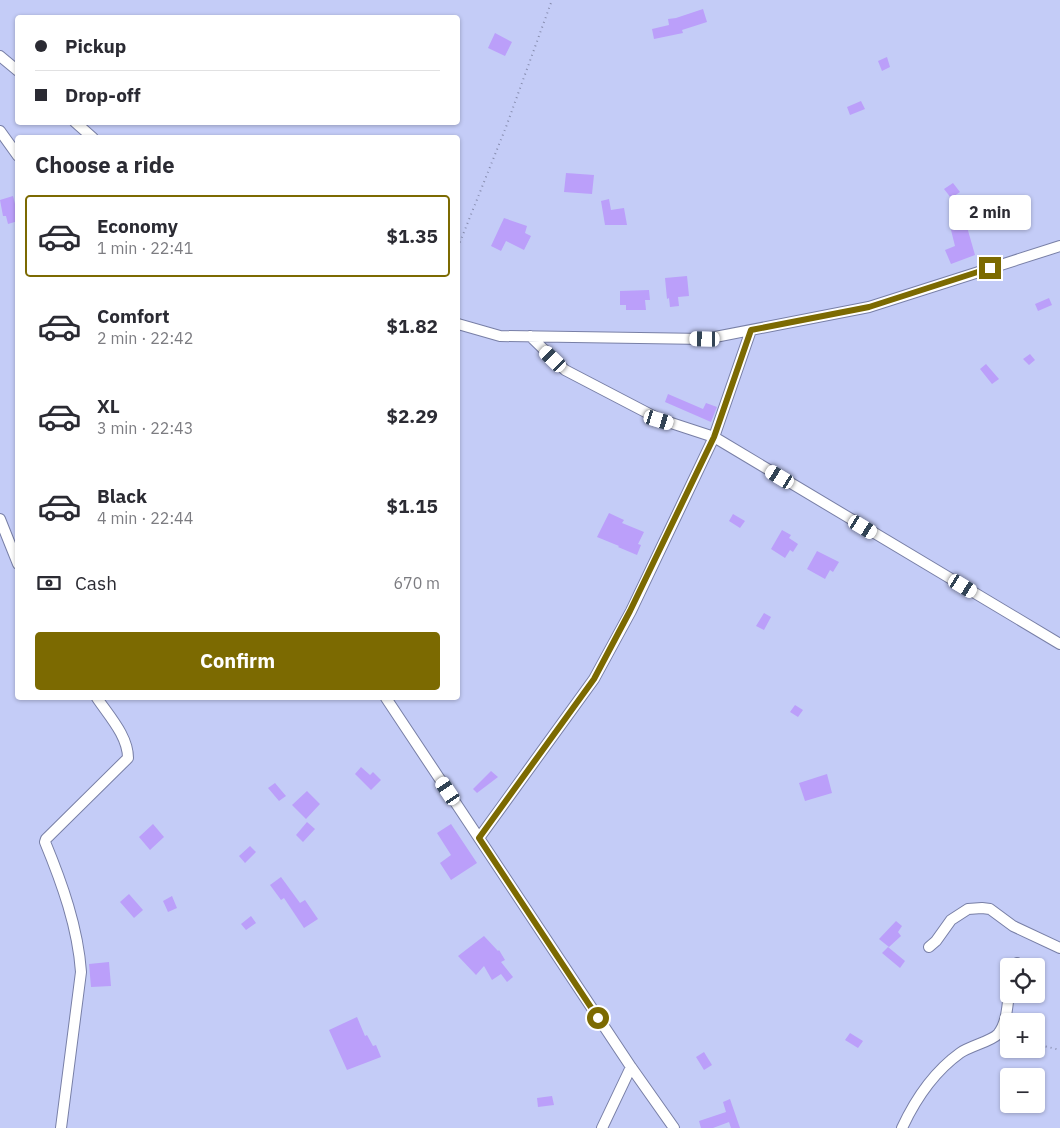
<!DOCTYPE html>
<meta charset="utf-8">
<style>
body{margin:0;font-family:"IBM Plex Sans",sans-serif;background:#f7f7f7;color:#2b2b33;height:100vh;display:flex;flex-direction:column;font-size:19px;white-space:nowrap}
*{box-sizing:border-box;margin:0}
p{font-size:16px;color:#7c7c81}
.icon{flex:none;width:28px;height:28px;fill:none;stroke:currentColor;stroke-width:2;stroke-linecap:round;stroke-linejoin:round}
.map{position:relative;flex:1;overflow:hidden}
.details{position:absolute;left:15px;top:135px;width:445px;height:565px;display:flex;flex-direction:column;background:#fff;border-radius:5px;box-shadow:0 1px 4px #0004}
.details>*{flex:none}
.top-card{position:absolute;left:15px;top:15px;width:445px;height:110px;border-radius:5px;box-shadow:0 1px 4px #0004;display:grid;align-content:center;height:110px;padding:0 20px;background:#fff}
.fabs{position:absolute;left:1000px;top:958px;display:grid;gap:10px}
.fabs a{display:grid;place-items:center;width:45px;height:45px;border-radius:5px;background:#fff;box-shadow:0 1px 4px #0004;font-size:25px}
.end{position:absolute;width:22px;height:22px;margin:-11px;border:6px solid #7c6a01;background:#fff;box-shadow:0 0 0 2px #fff}
.from{border-radius:50%}
.bubble{position:absolute;height:35px;border-radius:5px;background:#fff;box-shadow:0 1px 4px #0004;font-size:16px;font-weight:800;line-height:35px;text-align:center}
.car{position:absolute;width:15px;height:30px;margin:-15px -8px;border-radius:6px;box-shadow:0 0 4px 1px #0007;background:linear-gradient(#fff 24%,#345 0 40%,#fff 0 76%,#345 0 86%,#fff 0)}
.top-card b{display:flex;align-items:center;gap:18px;height:48px;font-size:19px}
.top-card b+b{border-top:1px solid #e1e1e2}
.top-card i{width:12px;height:12px;background:#2b2b33}
ul{padding:0;list-style:none}
li{display:flex;align-items:center;gap:15px;height:82px;margin:0 10px 8px;padding:0 10px;border:2px solid transparent;border-radius:5px}
li div{flex:1}
li b{display:block;font-size:19px}
li em{font-style:normal;font-weight:800}
li.selected{border-color:#7c6a01}
li>.icon{width:45px;height:45px;stroke-width:1.5}
h2{padding:0 20px;font-size:22px;line-height:60px}
.pay{display:flex;align-items:center;gap:12px;height:55px;padding:0 20px;font-size:19px}
.pay p{margin-inline-start:auto}
.primary-button{display:flex;gap:10px;margin-top:auto;padding:10px 20px}
.primary-button a{flex:1;height:58px;border-radius:5px;background:#7c6a01;color:#fff;font-size:20px;font-weight:800;line-height:58px;text-align:center}
.map>svg:first-child{display:block}
</style>
<div class="map">
<svg width="1060" height="1128" viewBox="0 0 1060 1128">
<rect width="100%" height="100%" fill="#c4ccf7"/>
<!-- building -->
<path fill="#bb9ffa" d="M703,9L707,22L682,30L683,33L654,39L652,29L669,25L668,19L676,18Z
M495,33L512,42L505,56L488,48Z
M887,57L890,67L882,71L878,61Z
M861,101L865,109L850,115L847,107Z
M566,173L594,175L592,194L564,192Z
M953,183L960,192L951,198L944,189Z
M13,196L15,204L18,203V221L8,224L6,216H3L0,200Z
M609,199L611,210L624,208L627,225H605L601,201Z
M976,203L982,225L972,228L966,206Z
M504,218L527,226L525,233L531,236L524,250L506,241L501,251L491,246Z
M967,227L975,255L951,264L945,250L955,246L951,230Z
M687,276L689,296L678,297L679,306L670,307L669,298L667,299L665,278Z
M649,290L650,300H645L646,310H626V305H620V291Z
M1049,298L1052,305L1038,311L1035,304Z
M1030,354L1035,360L1029,365L1023,359Z
M986,364L999,379L992,384L980,369Z
M668,394L703,409L706,403L717,407L711,422L665,402Z
M609,513L624,520L622,523L644,532L638,544L641,545L637,555L618,547L619,546L597,537Z
M733,514L745,521L740,528L729,521Z
M782,530L791,535L789,538L798,544L793,552L790,550L785,558L771,549Z
M817,551L839,562L833,572L830,570L825,579L807,569Z
M764,613L771,617L764,630L756,626Z
M795,705L803,710L798,717L790,712Z
M361,767L370,775L373,772L381,780L371,790L355,774Z
M491,771L498,777L477,793L473,789Z
M827,774L832,793L805,801L799,783Z
M275,783L286,796L279,801L268,788Z
M307,791L320,804L306,819L292,805Z
M307,822L315,829L303,842L296,835Z
M153,824L164,837L150,850L139,837Z
M451,824L477,863L451,880L440,863L451,855L437,833Z
M250,846L256,852L245,863L239,856Z
M281,877L300,903L305,900L318,919L304,928L284,898L281,900L270,885Z
M129,894L143,910L134,918L120,902Z
M172,896L177,908L168,912L163,901Z
M251,916L256,923L246,930L241,924Z
M896,921L902,926L898,932L901,936L889,947L879,939Z
M484,936L498,951L499,950L505,960L501,962L513,977L507,982L501,974L492,980L484,966L476,975L458,956Z
M888,947L905,961L900,968L882,953Z
M109,962L111,986L91,987L89,964Z
M357,1017L365,1036L367,1035L373,1046L376,1045L381,1057L347,1070L329,1030Z
M850,1033L863,1041L858,1048L845,1040Z
M704,1052L712,1065L704,1070L696,1057Z
M552,1096L554,1105L538,1107L537,1098Z
M730,1099L740,1128H731L729,1122L713,1128H701L699,1121L726,1112L723,1102Z"/>
<g fill="none" stroke-linecap="round" stroke-linejoin="round">
<!-- street casing -->
<g stroke="#787fa6" stroke-width="12">
<path id="street" d="M0,56L18,71
M75,122L93,138
M0,131L18,156
M458,324L500,336L705,339L869,307L1060,246
M530,336L565,370L659,419L714,437L1060,644
M0,519L18,564
M386,698L631,1067L674,1128
M479,838L594,679L631,611L714,437L751,330
M929,947L936,941L951,920L968,909L982,908L990,909L1013,926L1060,948
M1016,966L1017,963
M61,1128L81,972C78,928 62,883 45,842L46,839L128,758C128,736 109,716 97,698
M602,1128L631,1067
M902,1128C915,1100 935,1071 960,1053C970,1046 992,1041 998,1034C1007,1023 1007,1007 1009,994"/>
</g>
<!-- path -->
<path stroke="#878daf" stroke-width="2" stroke-dasharray="1 4" stroke-linecap="butt" d="M458,247L506,127L552,0
M1036,1044L1060,1050"/>
<!-- street -->
<use href="#street" stroke="#fff" stroke-width="10"/>
</g>
<g fill="none" stroke-linecap="round" stroke-linejoin="round">
<!-- route -->
<path stroke="#7c6a01" stroke-width="6" d="M598,1018L479,838L594,679L630,611L714,437L751,330L869,307L990,268"/>
</g>
</svg>
<div class="fabs">
<a><svg class="icon" aria-label="locate" viewBox="0 0 24 24"><circle cx="12" cy="12" r="6"/><path d="M12 2v4M12 18v4M2 12h4M18 12h4"/></svg></a>
<a>+</a>
<a>−</a>
</div>
<i class="end from" style="left:598px;top:1018px"></i>
<i class="end" style="left:990px;top:268px"></i>
<div class="bubble" style="left:949px;top:195px;width:82px">2 min</div>
<i class="car" style="left:705px;top:339px;rotate:271deg"></i>
<i class="car" style="left:553px;top:359px;rotate:314deg"></i>
<i class="car" style="left:659px;top:420px;rotate:107deg"></i>
<i class="car" style="left:780px;top:477px;rotate:301deg"></i>
<i class="car" style="left:863px;top:527px;rotate:121deg"></i>
<i class="car" style="left:963px;top:586px;rotate:121deg"></i>
<i class="car" style="left:448px;top:791px;rotate:326deg"></i>
<div class="top-card">
<b><i class="from"></i>Pickup</b>
<b><i></i>Drop-off</b>
</div>
<section class="details">
<h2>Choose a ride</h2>
<ul>
<li class="selected"><svg class="icon" aria-label="car" viewBox="0 0 24 24"><path d="M5 17H2v-5l4-1 3-4h7l3 4 3 1v5h-3M9 17h6M6 11h13"/><circle cx="7" cy="17" r="2"/><circle cx="17" cy="17" r="2"/></svg><div><b>Economy</b><p>1 min · 22:41</p></div><em>$1.35</em></li>
<li><svg class="icon" aria-label="car" viewBox="0 0 24 24"><path d="M5 17H2v-5l4-1 3-4h7l3 4 3 1v5h-3M9 17h6M6 11h13"/><circle cx="7" cy="17" r="2"/><circle cx="17" cy="17" r="2"/></svg><div><b>Comfort</b><p>2 min · 22:42</p></div><em>$1.82</em></li>
<li><svg class="icon" aria-label="car" viewBox="0 0 24 24"><path d="M5 17H2v-5l4-1 3-4h7l3 4 3 1v5h-3M9 17h6M6 11h13"/><circle cx="7" cy="17" r="2"/><circle cx="17" cy="17" r="2"/></svg><div><b>XL</b><p>3 min · 22:43</p></div><em>$2.29</em></li>
<li><svg class="icon" aria-label="car" viewBox="0 0 24 24"><path d="M5 17H2v-5l4-1 3-4h7l3 4 3 1v5h-3M9 17h6M6 11h13"/><circle cx="7" cy="17" r="2"/><circle cx="17" cy="17" r="2"/></svg><div><b>Black</b><p>4 min · 22:44</p></div><em>$1.15</em></li>
</ul>
<div class="pay"><svg class="icon" aria-label="cash" viewBox="0 0 24 24"><path d="M3 7h18v10H3z"/><circle cx="12" cy="12" r="2"/></svg>Cash<p>670 m</p></div>
<div class="primary-button"><a>Confirm</a></div>
</section>
</div>
